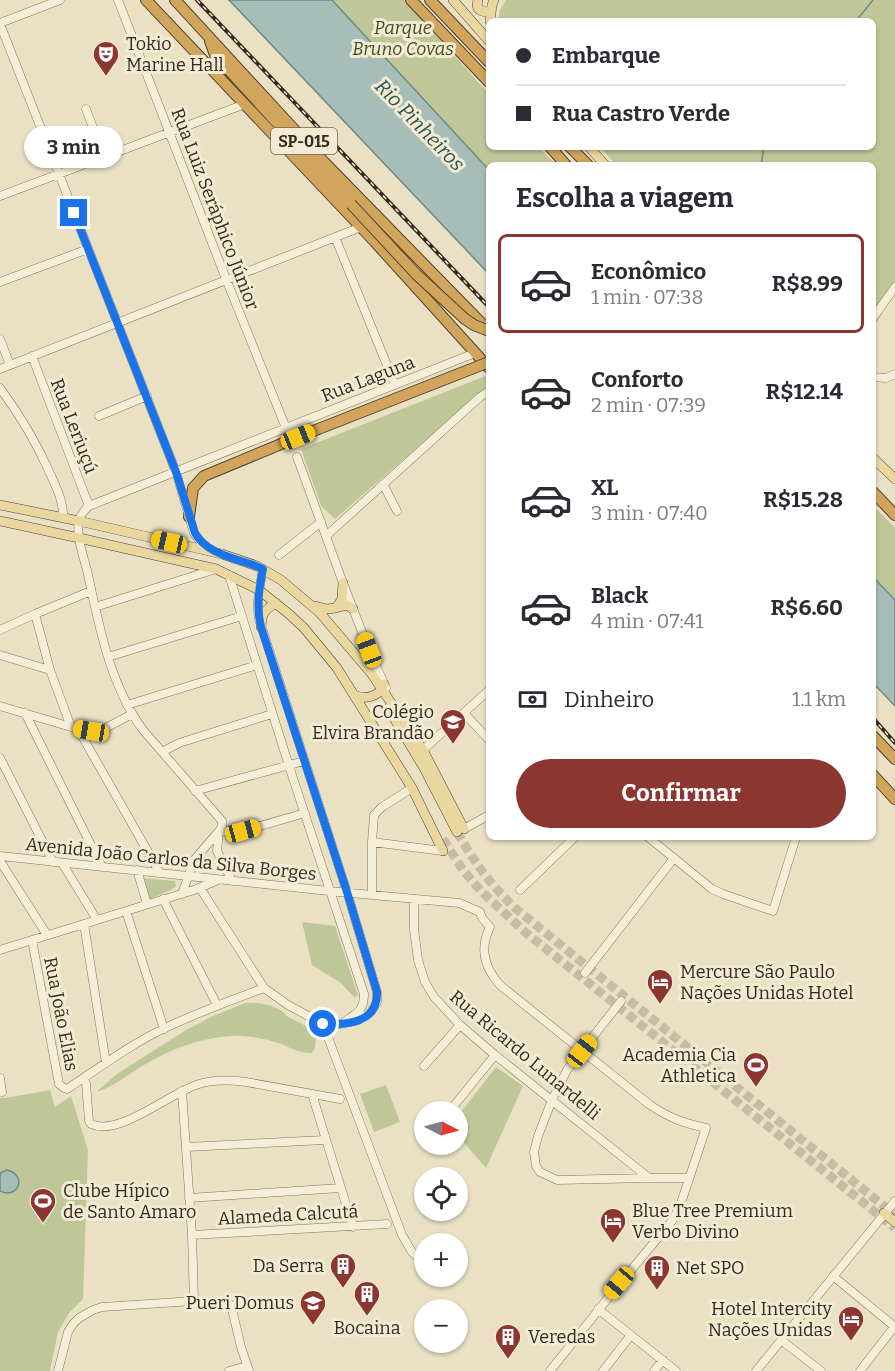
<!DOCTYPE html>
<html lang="pt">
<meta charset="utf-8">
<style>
body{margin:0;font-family:Bitter,serif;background:#f2f2f3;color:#2b2b33;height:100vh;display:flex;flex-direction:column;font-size:22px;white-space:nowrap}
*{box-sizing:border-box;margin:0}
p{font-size:20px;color:#7c7c81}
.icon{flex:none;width:33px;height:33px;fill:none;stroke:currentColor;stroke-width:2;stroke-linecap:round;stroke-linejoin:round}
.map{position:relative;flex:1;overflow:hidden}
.side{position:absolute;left:486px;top:162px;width:390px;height:678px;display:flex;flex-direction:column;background:#fff;border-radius:9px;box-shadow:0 2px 4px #0004}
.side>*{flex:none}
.top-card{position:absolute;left:486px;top:18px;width:390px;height:132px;border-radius:9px;box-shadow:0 2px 4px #0004;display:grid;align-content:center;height:132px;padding:0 30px;background:#fff}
.needle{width:39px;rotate:96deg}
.tools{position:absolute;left:414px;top:1101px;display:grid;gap:12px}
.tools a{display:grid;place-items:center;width:54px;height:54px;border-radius:50%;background:#fff;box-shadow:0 2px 4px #0004;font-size:30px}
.end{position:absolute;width:27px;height:27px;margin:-14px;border:8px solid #1a73e8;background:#fff;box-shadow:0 0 0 3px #fff}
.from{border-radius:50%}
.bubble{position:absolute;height:42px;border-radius:21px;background:#fff;box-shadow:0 2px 4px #0004;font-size:20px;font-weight:700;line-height:42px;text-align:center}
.car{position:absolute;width:18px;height:36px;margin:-18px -9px;border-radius:8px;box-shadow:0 0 4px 2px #0007;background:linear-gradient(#f5c518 24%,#345 0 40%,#f5c518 0 76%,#345 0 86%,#f5c518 0)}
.top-card b{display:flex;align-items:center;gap:21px;height:57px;font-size:22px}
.top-card b+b{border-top:2px solid #e1e1e2}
.top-card i{width:15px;height:15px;background:#2b2b33}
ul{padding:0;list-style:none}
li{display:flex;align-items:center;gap:18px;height:99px;margin:0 12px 9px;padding:0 18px;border:3px solid transparent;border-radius:9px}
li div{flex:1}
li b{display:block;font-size:22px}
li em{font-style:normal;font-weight:700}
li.on{border-color:#8c3632}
li>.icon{width:54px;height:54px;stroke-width:1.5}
h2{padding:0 30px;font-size:27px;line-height:72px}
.pay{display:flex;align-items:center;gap:15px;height:66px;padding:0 30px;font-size:22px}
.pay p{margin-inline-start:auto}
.action{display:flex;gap:12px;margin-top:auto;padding:12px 30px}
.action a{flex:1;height:69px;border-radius:36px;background:#8c3632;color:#fff;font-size:24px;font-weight:700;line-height:69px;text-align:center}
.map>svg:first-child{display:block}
</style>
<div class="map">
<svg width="895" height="1371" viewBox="0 0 895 1371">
<rect width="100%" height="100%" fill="#eae1c4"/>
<!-- green -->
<path fill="#bfc799" d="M332,0H404L489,94V147H539L556,165H489V170Z
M506,0H895V290L873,329V165H616L600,147H873V21H498L500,10Z
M488,375L489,385L335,519L321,506L301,449Z
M873,505L895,528V600L873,577Z
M142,878L175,881L176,886L171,890L148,900Z
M302,922L335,926L358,995L355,997L352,995L341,983L312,965Z
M245,1003H258L272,1006L282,1011L288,1017L306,1026L316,1039L315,1048L312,1053C298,1053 293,1049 281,1044C266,1039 247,1035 231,1036C199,1038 171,1049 144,1065C128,1074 114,1087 96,1092L117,1074L186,1030L213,1016Z
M496,1067L523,1086L486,1168L458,1136V1116Z
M386,1085L400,1122L374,1132L360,1094Z
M50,1090L55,1107L71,1096L88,1150L83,1299L69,1313L58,1332L50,1371H0V1098H6Z"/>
<!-- water -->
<path fill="#a6bdb8" stroke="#6d8a85" stroke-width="1.5" d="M229,0H332L489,170V274Z
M873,577L895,600V706L873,683Z
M7,1170C28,1175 18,1200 0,1191V1173Z"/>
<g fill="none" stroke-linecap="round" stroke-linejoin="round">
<!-- stream -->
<path stroke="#6d8a85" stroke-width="1.5" d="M856,21L873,0
M761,165L764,147"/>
<!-- major-tunnel -->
<path stroke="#c6bca3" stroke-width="9" stroke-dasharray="9 4.5" stroke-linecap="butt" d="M457,832C475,863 489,883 515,908L895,1215
M443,839L463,870L481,891L525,932L895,1228"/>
<!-- minor casing -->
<g stroke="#83735c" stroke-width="9">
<path id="minor" d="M118,0L226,279L286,428
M0,23L60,0
M0,24L176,472L194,533L202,544L212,550
M86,109L104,157
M0,196L245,104
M335,237L395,385
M0,282L88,249
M873,318L895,287
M0,339L10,365
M32,356L89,506
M0,369L361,227
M873,377L886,378L895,374
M0,388C19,414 35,440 48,469C55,485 64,501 63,518
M99,416L147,396
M297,457L343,583L369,650L386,688
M383,484L397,511
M326,536L480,397L489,391
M279,555L321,522
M229,575L289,766L364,994C364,1011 357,1013 344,1022
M95,607L216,569
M35,614L50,670L71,727
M0,630L35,614L91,591
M0,655L50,670
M108,657L242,616
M127,705L257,665
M0,706L78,729L95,731L102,730L132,714
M25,713L102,867
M464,713L489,740
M78,729L160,873
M423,750L489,690
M162,752L179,743L272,714
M0,758L53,862
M195,791L304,761
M464,829L489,815
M219,831H243L305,813
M219,831L217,851L232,881
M648,837L712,889L723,894L773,911L796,837
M372,842L443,851
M0,856L329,891L459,903L480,912L482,918L490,927C479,949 485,969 501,986L650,1105C670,1118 683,1123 706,1128L680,1206L672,1221L612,1293L550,1371
M0,861L47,935
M62,863L97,920
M137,870L147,904
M200,888L264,988L288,1005L323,1024H340L358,1020L371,1012L377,1002V992L347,892L259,619C256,602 260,585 263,569
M520,890L575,837
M182,894L194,860L219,831L222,827V821L143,730C109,683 99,625 87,570C83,555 76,536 79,521C80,514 85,510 89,506L475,353
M372,895V842L374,815L382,807L412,788
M163,899L217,1005
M414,899V929L418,960L425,982L434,997L460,1025L495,1055L649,1178
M126,911L164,1029
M84,924L106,1063
M32,940L59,1084L64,1088L67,1089C99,1068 131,1044 165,1028C197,1013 231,1000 264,988
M0,950L194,890L218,880
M585,973L674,858
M621,1001L567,1070L552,1100L538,1136L534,1152L536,1166L540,1172L557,1180L649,1178H689
M323,1024L402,1235L412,1252L424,1263
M424,1066L460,1025
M0,1078L2,1092
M86,1083L89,1121L91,1124C118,1137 169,1094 196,1085C212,1079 230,1080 246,1082L340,1099
M182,1091L192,1235L194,1301
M312,1094L353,1227
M449,1112L495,1055
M186,1147L325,1140
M189,1198L340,1188
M192,1235L387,1224
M443,1276L447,1280
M833,1276L895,1327
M598,1309L676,1371
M781,1340L821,1371
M58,1371L68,1332L73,1324L79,1318L93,1310L102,1307L194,1301L225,1302L231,1305L241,1347L249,1371
M229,1371L247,1366
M603,1371L631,1335
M654,1371L663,1360
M756,1371L895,1201
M860,1371L895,1326"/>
</g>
<!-- major casing -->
<g stroke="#514130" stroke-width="10">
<path id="major" d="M453,0L489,41
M478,0L477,5C478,12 485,12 491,12
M490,21L492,5L494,0
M589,147L605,165
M873,458L895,479
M0,505L79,521L222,554L257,566L281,580L320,613L371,673L423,750L464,829
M0,521L79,538L216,569L259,590L289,614L304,628L337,668L412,788L443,851
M315,606L326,609L336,608L342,599L343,583
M336,608L347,605L353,609
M261,627C262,613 264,610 276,603
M354,695C366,700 379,697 384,684
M388,708L424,768L457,832
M884,1213L895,1222"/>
</g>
<!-- highway casing -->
<g stroke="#514130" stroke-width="12">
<path id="highway" d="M146,0L375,242L489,368
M175,0L325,163L489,331
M411,0L489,82
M430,0L489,62
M210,41L215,55L351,204
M550,147L566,165
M570,147L588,165
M873,492L895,515
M189,517L193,488L204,476L298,437
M873,736L895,759
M873,775L895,799"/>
</g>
<!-- minor -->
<use href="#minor" stroke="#f5eed7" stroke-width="8"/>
<!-- major -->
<use href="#major" stroke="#ead79f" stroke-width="9"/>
<!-- highway -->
<use href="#highway" stroke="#d1a55c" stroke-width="10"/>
<!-- rail casing -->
<g stroke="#342a1f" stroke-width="4">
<path id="rail" d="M197,0L489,307
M873,718L895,743"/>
</g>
<!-- rail -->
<use href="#rail" stroke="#f2ebd3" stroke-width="1.5" stroke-dasharray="4.5" stroke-linecap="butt"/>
<!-- highway-bridge casing -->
<g stroke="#514130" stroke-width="12" stroke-linecap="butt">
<path id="highway-bridge" d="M351,204L416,274L465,319L474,325L489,331
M298,437L489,362"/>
</g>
<!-- highway-bridge -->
<use href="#highway-bridge" stroke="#d1a55c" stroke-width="10"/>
</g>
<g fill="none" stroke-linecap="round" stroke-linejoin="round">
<!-- route -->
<path stroke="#1a73e8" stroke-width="8" d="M74,213L176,472L195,533C209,557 240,558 263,569C259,589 256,607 261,627L347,892L377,992C378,1023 347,1025 323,1024"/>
</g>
<!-- icons -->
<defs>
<g id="theatre-pin" transform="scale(1.35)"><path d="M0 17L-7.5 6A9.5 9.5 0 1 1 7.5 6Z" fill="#8c3632" stroke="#f2ebd3"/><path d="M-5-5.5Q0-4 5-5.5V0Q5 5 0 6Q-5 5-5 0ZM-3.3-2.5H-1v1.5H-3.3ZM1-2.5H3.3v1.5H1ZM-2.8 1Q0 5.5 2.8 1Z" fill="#fff"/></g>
<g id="school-pin" transform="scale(1.35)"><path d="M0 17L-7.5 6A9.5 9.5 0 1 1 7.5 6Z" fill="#8c3632" stroke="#f2ebd3"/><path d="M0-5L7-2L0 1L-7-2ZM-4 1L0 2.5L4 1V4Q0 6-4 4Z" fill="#fff"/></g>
<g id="hotel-pin" transform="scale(1.35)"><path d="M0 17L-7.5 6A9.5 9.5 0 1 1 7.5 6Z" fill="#8c3632" stroke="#f2ebd3"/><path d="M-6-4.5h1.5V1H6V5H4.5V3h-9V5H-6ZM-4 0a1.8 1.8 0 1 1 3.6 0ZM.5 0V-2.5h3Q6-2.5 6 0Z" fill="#fff"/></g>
<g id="stadium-pin" transform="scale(1.35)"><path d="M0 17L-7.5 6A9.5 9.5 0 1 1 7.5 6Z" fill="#8c3632" stroke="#f2ebd3"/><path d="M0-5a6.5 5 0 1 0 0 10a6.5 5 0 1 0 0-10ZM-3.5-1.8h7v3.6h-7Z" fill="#fff"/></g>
<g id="building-pin" transform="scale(1.35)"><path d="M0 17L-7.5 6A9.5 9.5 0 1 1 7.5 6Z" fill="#8c3632" stroke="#f2ebd3"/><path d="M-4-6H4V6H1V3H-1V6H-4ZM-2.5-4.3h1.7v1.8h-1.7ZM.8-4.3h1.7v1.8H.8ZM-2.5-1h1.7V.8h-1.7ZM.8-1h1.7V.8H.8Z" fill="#fff"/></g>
</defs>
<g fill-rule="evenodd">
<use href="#theatre-pin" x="106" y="54"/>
<use href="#school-pin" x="453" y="722"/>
<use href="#hotel-pin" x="660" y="982"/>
<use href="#stadium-pin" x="756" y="1065"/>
<use href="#stadium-pin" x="43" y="1201"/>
<use href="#hotel-pin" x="613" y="1221"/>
<use href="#building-pin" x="343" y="1266"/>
<use href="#building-pin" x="657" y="1268"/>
<use href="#building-pin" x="367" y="1294"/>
<use href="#school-pin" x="313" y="1303"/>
<use href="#hotel-pin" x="851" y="1319"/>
<use href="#building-pin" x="508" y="1337"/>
</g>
<g text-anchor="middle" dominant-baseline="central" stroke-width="6" stroke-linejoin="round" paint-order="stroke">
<!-- shield labels -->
<rect fill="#f2ebd3" stroke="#6d6455" stroke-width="1.5" x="271" y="128" width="66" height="26" rx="4.5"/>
<g font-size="16" font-weight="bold" fill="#342a1f">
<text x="304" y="141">SP-015</text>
</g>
<!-- park labels -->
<g font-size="18" font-style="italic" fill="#424f27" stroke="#f2ebd3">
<text x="403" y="28">Parque<tspan x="403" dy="21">Bruno Covas</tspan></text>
</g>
<!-- poi labels -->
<g font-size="18" fill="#342a1f" stroke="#f2ebd3" text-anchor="start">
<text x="126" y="44">Tokio<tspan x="126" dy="21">Marine Hall</tspan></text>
<text x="434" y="712" text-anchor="end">Colégio<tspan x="434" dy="21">Elvira Brandão</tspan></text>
<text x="680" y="972">Mercure São Paulo<tspan x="680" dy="21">Nações Unidas Hotel</tspan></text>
<text x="736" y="1055" text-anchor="end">Academia Cia<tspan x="736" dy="21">Athletica</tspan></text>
<text x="63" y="1191">Clube Hípico<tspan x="63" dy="21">de Santo Amaro</tspan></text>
<text x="632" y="1211">Blue Tree Premium<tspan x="632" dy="21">Verbo Divino</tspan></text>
<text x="324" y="1266" text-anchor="end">Da Serra</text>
<text x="676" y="1268">Net SPO</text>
<text x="294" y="1303" text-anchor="end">Pueri Domus</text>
<text x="832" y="1309" text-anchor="end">Hotel Intercity<tspan x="832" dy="21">Nações Unidas</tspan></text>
<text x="367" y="1328" text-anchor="middle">Bocaina</text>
<text x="528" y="1337">Veredas</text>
</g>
<!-- street labels -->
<g font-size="18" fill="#342a1f" stroke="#f2ebd3">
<text transform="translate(215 209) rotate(69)">Rua Luiz Seráphico Júnior</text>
<text transform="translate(368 379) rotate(-21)">Rua Laguna</text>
<text transform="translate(74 426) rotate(69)">Rua Leriuçú</text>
<text transform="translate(171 859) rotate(6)">Avenida João Carlos da Silva Borges</text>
<text transform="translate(61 1014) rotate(79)">Rua João Elias</text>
<text transform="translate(525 1055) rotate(40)">Rua Ricardo Lunardelli</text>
<text transform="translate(288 1215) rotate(-3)">Alameda Calcutá</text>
</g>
<!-- water labels -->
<g font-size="20" font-style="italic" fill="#2f5252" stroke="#f2ebd3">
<text transform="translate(420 125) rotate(46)">Rio Pinheiros</text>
</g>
</g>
</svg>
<div class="tools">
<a><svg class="needle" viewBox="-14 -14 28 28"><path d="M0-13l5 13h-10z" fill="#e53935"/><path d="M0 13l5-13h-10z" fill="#7c7c81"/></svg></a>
<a><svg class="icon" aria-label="locate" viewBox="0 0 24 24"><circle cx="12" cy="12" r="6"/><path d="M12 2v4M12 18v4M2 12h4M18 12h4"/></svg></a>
<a>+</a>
<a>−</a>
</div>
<i class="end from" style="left:323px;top:1024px"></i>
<i class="end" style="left:74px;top:213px"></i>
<div class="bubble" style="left:24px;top:126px;width:99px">3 min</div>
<i class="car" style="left:298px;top:437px;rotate:68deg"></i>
<i class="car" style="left:169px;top:542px;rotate:283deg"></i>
<i class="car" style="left:369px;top:650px;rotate:339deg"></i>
<i class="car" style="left:91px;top:731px;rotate:280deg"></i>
<i class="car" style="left:243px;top:831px;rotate:75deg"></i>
<i class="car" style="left:582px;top:1051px;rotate:38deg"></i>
<i class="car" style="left:619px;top:1283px;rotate:220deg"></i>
<div class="top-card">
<b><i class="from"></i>Embarque</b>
<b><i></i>Rua Castro Verde</b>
</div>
<section class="side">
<h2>Escolha a viagem</h2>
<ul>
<li class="on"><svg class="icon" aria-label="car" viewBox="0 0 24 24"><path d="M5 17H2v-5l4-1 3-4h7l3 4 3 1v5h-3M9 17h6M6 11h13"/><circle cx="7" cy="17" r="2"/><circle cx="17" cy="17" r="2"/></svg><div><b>Econômico</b><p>1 min · 07:38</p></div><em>R$8.99</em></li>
<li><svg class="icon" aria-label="car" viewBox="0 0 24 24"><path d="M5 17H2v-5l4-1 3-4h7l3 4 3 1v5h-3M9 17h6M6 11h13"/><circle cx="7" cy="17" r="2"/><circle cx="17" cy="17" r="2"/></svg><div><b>Conforto</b><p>2 min · 07:39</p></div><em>R$12.14</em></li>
<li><svg class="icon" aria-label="car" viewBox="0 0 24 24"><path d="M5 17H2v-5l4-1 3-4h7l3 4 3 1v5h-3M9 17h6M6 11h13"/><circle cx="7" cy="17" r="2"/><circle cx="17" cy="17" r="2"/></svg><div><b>XL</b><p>3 min · 07:40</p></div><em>R$15.28</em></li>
<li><svg class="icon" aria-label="car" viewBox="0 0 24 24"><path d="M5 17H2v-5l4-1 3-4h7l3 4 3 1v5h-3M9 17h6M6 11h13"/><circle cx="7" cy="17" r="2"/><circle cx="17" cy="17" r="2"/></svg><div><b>Black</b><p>4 min · 07:41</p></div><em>R$6.60</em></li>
</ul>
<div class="pay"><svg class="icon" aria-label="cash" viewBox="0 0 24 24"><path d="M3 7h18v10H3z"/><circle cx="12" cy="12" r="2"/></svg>Dinheiro<p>1.1 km</p></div>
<div class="action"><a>Confirmar</a></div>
</section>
</div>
